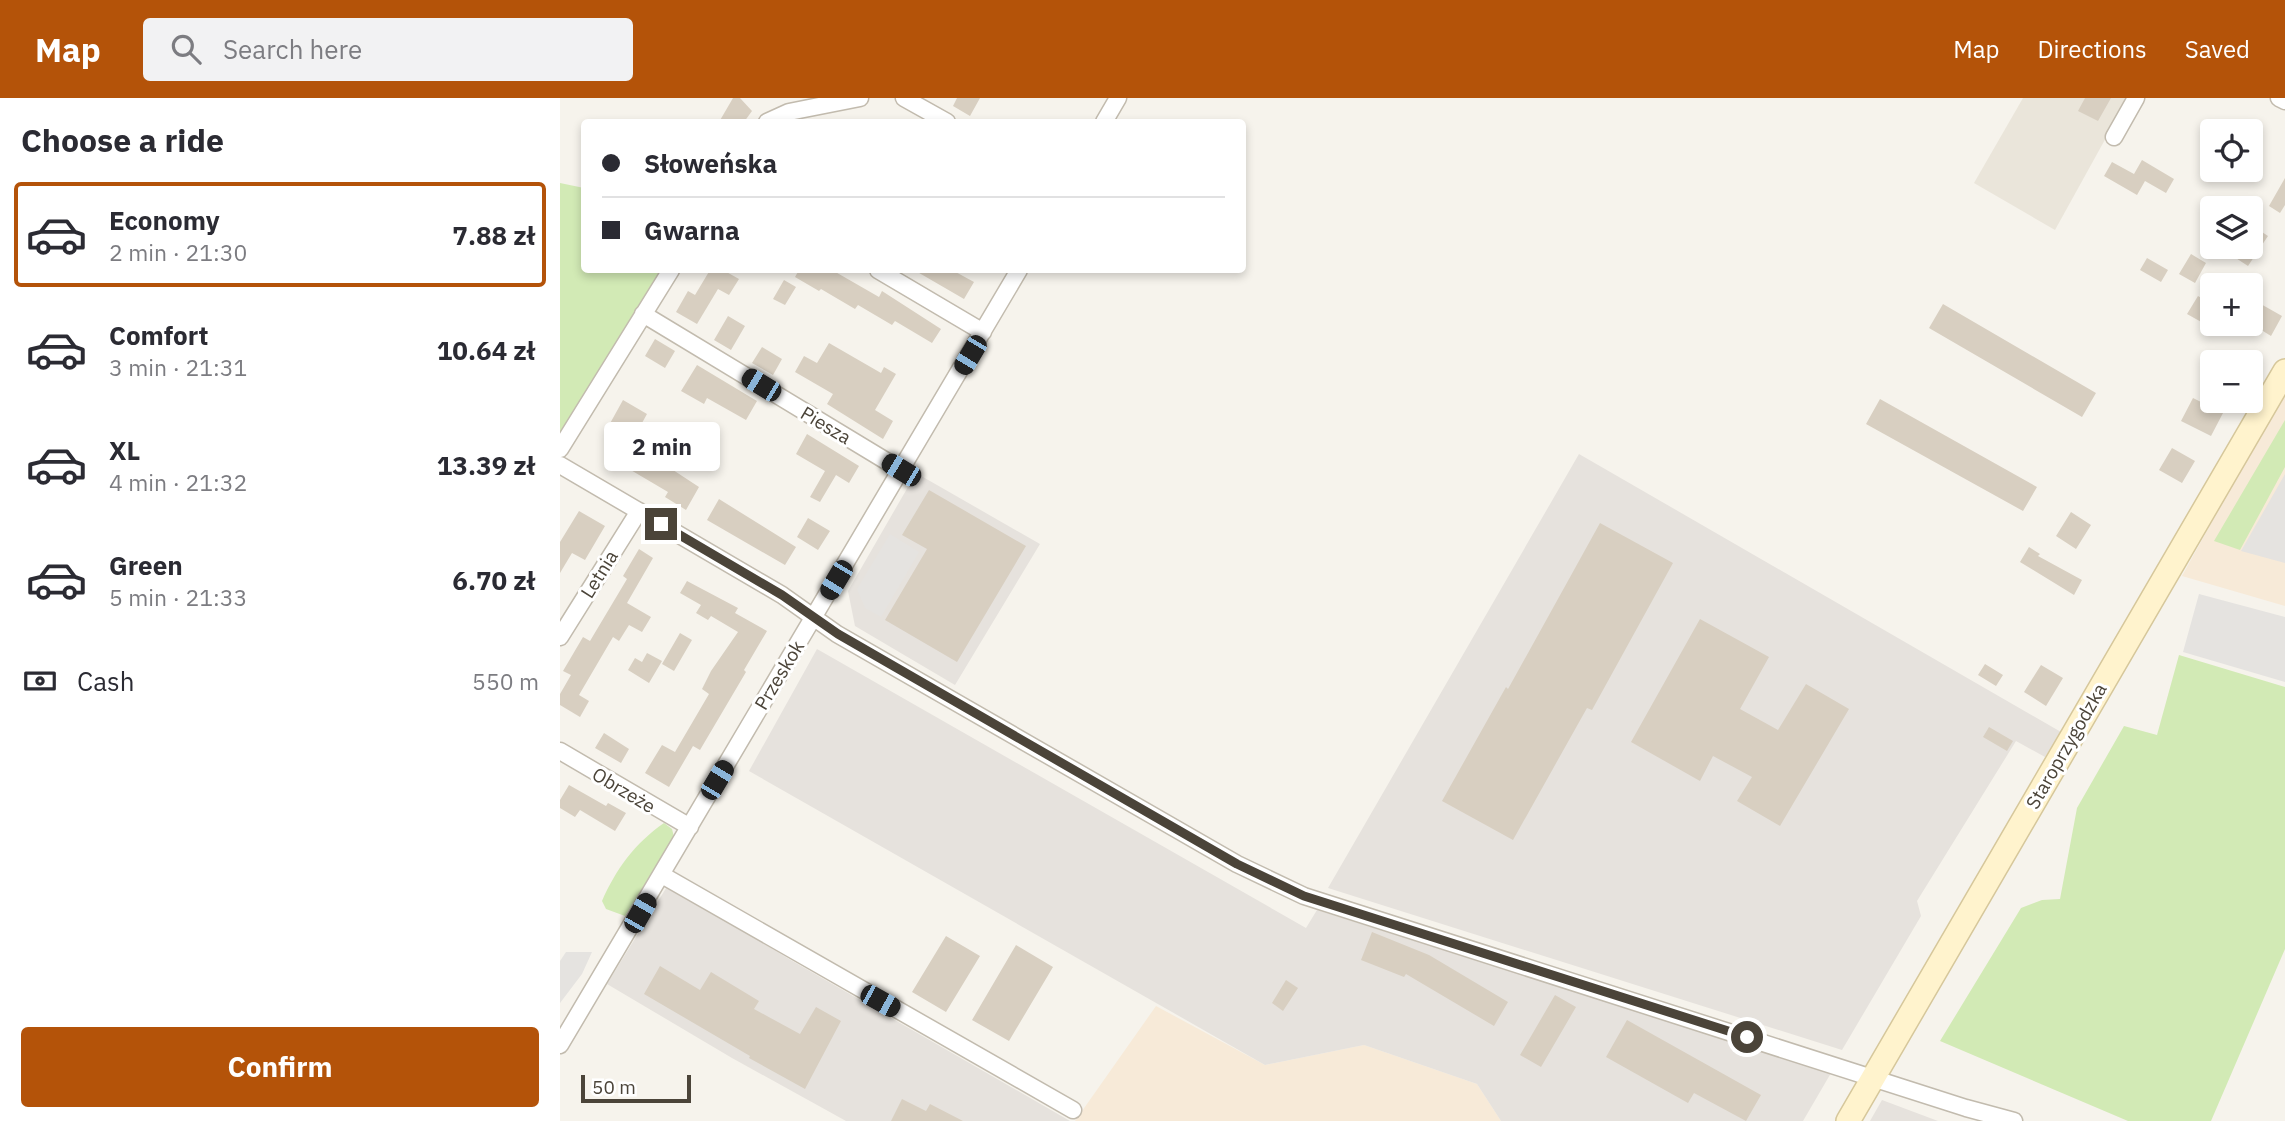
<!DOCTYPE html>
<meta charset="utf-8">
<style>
body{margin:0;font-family:"IBM Plex Sans",sans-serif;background:#f2f2f3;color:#2b2b33;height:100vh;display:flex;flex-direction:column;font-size:26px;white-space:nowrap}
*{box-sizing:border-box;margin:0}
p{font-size:23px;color:#7c7c81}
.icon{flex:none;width:38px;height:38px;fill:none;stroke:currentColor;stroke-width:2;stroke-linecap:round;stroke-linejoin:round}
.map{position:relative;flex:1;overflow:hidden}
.panel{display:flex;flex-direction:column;background:#fff;width:560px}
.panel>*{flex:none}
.guide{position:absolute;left:21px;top:21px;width:665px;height:154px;border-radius:7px;box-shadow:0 4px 10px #0003;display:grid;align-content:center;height:154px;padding:0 21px;background:#fff}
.buttons{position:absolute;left:1640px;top:21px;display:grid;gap:14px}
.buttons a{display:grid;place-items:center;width:63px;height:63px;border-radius:7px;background:#fff;box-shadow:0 4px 10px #0003;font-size:35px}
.scale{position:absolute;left:21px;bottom:18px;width:110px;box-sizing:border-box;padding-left:7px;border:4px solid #4b4439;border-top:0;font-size:19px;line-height:24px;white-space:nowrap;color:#4b4439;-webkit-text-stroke:5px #fff;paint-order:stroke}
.end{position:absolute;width:32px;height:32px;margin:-16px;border:9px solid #4b4439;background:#fff;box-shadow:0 0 0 4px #fff}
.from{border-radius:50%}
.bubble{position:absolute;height:49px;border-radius:7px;background:#fff;box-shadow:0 4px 10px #0003;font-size:23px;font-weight:700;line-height:49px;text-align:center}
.car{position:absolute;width:21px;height:42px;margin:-21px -10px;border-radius:9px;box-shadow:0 0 5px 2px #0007;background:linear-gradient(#222 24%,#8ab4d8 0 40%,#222 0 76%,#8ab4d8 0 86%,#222 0)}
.guide b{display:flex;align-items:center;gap:24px;height:66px;font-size:26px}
.guide b+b{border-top:2px solid #e1e1e2}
.guide i{width:18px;height:18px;background:#2b2b33}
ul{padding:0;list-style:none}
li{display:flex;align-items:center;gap:21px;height:105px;margin:0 14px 10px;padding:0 7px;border:4px solid transparent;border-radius:7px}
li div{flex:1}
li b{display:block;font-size:26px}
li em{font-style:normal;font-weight:700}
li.current{border-color:#b45309}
li>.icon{width:63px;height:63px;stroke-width:1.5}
h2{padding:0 21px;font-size:32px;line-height:84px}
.pay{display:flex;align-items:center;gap:18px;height:77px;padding:0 21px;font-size:26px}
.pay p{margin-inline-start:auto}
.button{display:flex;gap:14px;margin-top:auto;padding:14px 21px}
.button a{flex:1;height:80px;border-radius:7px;background:#b45309;color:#fff;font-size:28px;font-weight:700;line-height:80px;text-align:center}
header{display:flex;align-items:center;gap:42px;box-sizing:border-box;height:98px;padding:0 35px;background:#b45309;color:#fff}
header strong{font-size:33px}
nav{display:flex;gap:38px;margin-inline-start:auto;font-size:24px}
.search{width:490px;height:63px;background:#f2f2f3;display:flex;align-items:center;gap:18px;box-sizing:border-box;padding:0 24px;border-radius:7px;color:#7c7c81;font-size:26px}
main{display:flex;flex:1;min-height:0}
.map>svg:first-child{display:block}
</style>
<header>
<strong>Map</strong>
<div class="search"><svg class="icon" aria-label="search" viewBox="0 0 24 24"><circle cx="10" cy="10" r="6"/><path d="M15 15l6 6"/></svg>Search here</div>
<nav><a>Map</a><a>Directions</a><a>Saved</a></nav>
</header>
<main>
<section class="panel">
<h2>Choose a ride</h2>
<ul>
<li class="current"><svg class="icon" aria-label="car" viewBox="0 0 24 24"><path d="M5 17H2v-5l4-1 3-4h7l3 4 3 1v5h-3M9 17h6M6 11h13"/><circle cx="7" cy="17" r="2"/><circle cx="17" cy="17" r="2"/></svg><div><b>Economy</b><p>2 min · 21:30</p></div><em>7.88 zł</em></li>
<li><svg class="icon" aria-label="car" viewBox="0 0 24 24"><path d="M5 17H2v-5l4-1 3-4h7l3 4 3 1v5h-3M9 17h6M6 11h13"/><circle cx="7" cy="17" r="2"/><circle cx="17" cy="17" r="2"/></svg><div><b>Comfort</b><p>3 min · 21:31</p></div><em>10.64 zł</em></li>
<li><svg class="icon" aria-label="car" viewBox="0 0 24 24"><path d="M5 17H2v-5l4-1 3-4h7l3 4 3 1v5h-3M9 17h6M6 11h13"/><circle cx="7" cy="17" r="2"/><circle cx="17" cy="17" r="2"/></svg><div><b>XL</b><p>4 min · 21:32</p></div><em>13.39 zł</em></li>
<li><svg class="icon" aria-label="car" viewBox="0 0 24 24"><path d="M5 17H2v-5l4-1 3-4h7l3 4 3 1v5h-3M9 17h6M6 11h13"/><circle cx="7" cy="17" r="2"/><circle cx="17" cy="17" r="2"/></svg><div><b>Green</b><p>5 min · 21:33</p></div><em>6.70 zł</em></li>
</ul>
<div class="pay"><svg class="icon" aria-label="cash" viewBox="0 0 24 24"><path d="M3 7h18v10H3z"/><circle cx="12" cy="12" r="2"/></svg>Cash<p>550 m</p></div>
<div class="button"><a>Confirm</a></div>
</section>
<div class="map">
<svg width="1725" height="1023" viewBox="0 0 1725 1023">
<rect width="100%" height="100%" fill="#f6f3ec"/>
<!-- residential -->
<path fill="#eae5da" d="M1463,0H1568L1495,132L1414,85Z"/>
<!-- commercial -->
<path fill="#f7ead8" d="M1723,295L1725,296V508L1622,478Z
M596,908L705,967L804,947L917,986L941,1023H515Z"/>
<!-- industrial -->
<path fill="#e6e2dd" d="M1019,356L1501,634L1485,659L1456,643L1357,803L1361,818L1282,952L768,790Z
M356,375L480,446L395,587L295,528L288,493Z
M257,551L746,830L757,812L1271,975L1243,1023H941L917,986L804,947L705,967L189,673Z
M108,787L229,861L510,1023H286L172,960L47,886Z
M1322,1002L1378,1023H1310Z"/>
<!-- green -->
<path fill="#d2eab5" d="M0,85L24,90V172H102L0,338Z
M1725,322V369L1680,452L1654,443Z
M1619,557L1725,589V851L1651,1023H1568L1380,943L1461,810L1482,802L1500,801L1517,710L1564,628L1597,637Z
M104,725L112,731L114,739L65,818L46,811L42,803C56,771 75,745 104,725Z"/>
<!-- parking -->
<path fill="#e5e3e0" d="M1725,376V465L1681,453Z
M330,436L359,454L321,519L305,510L297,491Z
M1639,496L1725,519V584L1623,554Z
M6,854H32L22,876L0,905V863Z"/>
<!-- building -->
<path fill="#d8cfc1" d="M173,0H180L192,13L184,24H159Z
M397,0H420L410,18L393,8Z
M1525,0H1551L1538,23L1518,13Z
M1582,62L1614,81L1606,95L1585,83L1577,97L1544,78L1552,64L1574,76Z
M1725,80V107L1720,115L1709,108Z
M1690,126L1708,138L1688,168L1659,149H1690Z
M1631,156L1646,165L1635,185L1619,176Z
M1587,160L1608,172L1601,184L1580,172Z
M150,172H163L179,181L169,197L158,191L137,226L116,214L128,193L135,197Z
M239,172H272L319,199L322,193L381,231L372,245L335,223L332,227L298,207L295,211L261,191L259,193L235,179Z
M354,172H392L414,184L404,201Z
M224,182L236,189L225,207L213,201Z
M1638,198L1652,206V230L1627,216Z
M1699,205L1722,218L1711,238L1690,225V220Z
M1383,206L1536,295L1522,319L1369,230Z
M168,218L185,228L171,252L154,242Z
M95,241L115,253L105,270L85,258Z
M269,245L321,275L324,269L336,276L315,312L333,323L323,341L267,306L273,296L235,274L244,258L257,265Z
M202,249L222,261L213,277L192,265Z
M137,267L197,303L186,322L147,300L144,306L121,293Z
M1633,300L1663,315L1651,338L1621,323Z
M1320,301L1477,389L1463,413L1306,326Z
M63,302L87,316L72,343L48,329Z
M247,336L299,368L289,385L276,377L260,404L250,399L265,373L236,356Z
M1612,350L1635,363L1622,385L1599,372Z
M81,351L139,389L126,412L105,399L108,394L69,371Z
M369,392L466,448L397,564L325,522L367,451L342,437Z
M159,401L236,449L225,467L147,422Z
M19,413L45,428L25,462L12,455L0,475V444Z
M1511,414L1531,427L1516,451L1496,438Z
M248,420L270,433L258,452L237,439Z
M1040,425L1113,465L1032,612L1027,610L953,742L882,703L946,589L948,591Z
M1469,449L1480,456L1478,458L1522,482L1514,497L1460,464Z
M79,451L93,460L67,505L91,519L82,534L69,527L59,543L53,539L19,597L29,603L20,619L0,607V596L11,577L3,573L23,539L30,543L67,481L63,478Z
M127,483L178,510L175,515L207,533L184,572L186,574L140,652L133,648L109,689L85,675L102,647L115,654L149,596L142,591L151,573L178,534L151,518L148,522L136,515L141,507L120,495Z
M1140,521L1209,559L1180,611L1218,632L1246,586L1289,611L1220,728L1177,703L1192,679L1153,658L1140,683L1071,644Z
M120,535L132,542L114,573L102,566Z
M87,555L102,563L89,585L68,572L75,560L82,564Z
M1425,566L1443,577L1436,588L1418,577Z
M1481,567L1503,580L1486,608L1464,594Z
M1429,629L1453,643L1447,653L1423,639Z
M44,635L69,651L61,665L35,650Z
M9,687L46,708L48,705L66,715L55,733L20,712L15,719L0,710V702Z
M812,834L869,857L948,904L934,928L846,876L844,879L801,862Z
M386,838L420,858L386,914L352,894Z
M456,847L493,869L449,943L412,922Z
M100,868L140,892L151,874L199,903L194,911L240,936L256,909L281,923L245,991L189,960L190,958L84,896Z
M726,882L738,890L723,913L712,905Z
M995,897L1016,909L981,969L960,957Z
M1067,922L1201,997L1186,1023L1134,995L1128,1005L1046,959Z
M342,1001L366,1013L370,1006L403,1023H331Z"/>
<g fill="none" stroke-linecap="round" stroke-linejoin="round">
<!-- street casing -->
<g stroke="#c2bbae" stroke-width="19">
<path id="street" d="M344,0L387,24
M1719,0L1725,3
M207,24L229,14L300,0
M544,24L558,0
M1554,39L1576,0
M318,172L423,234
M83,216L341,372
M0,351L111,172
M0,367L222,497L277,536L677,766L744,798L1406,1010L1454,1023
M0,539L79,413
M0,653L130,729
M102,777L513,1012
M0,947L459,172"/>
</g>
<!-- secondary casing -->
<g stroke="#d6c79b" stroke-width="26">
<path id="secondary" d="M1288,1023L1725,273"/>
</g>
<!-- street -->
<use href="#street" stroke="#fff" stroke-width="16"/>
<!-- secondary -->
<use href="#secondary" stroke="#fff3cd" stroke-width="23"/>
</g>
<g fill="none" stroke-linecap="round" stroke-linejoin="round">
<!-- route -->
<path stroke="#4b4439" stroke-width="9" d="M101,426L222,497L278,536L677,766L744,798L1187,939"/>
</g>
<g text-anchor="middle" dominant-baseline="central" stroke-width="6" stroke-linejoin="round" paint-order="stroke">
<!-- street labels -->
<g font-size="19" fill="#4b4439" stroke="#fff">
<text transform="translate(266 327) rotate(31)">Piesza</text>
<text transform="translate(39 476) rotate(-58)">Letnia</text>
<text transform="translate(219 577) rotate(-59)">Przeskok</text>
<text transform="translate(1506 648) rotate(-60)">Staroprzygodzka</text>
<text transform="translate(64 692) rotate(31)">Obrzeże</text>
</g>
</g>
</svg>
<div class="buttons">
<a><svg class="icon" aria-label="locate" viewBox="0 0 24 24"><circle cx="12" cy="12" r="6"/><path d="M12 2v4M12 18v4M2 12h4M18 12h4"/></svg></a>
<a><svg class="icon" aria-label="layers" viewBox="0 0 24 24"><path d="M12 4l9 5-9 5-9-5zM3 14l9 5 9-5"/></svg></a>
<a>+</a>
<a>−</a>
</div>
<div class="scale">50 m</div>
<i class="end from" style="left:1187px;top:939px"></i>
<i class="end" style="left:101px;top:426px"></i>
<div class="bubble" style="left:44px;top:324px;width:116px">2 min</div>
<i class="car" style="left:410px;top:257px;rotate:211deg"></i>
<i class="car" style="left:201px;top:287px;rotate:301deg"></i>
<i class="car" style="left:341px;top:372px;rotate:301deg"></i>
<i class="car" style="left:276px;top:482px;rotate:211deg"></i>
<i class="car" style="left:157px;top:682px;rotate:31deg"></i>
<i class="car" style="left:80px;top:815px;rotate:30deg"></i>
<i class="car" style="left:320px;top:903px;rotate:119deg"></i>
<div class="guide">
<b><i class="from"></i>Słoweńska</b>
<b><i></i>Gwarna</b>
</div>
</div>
</main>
